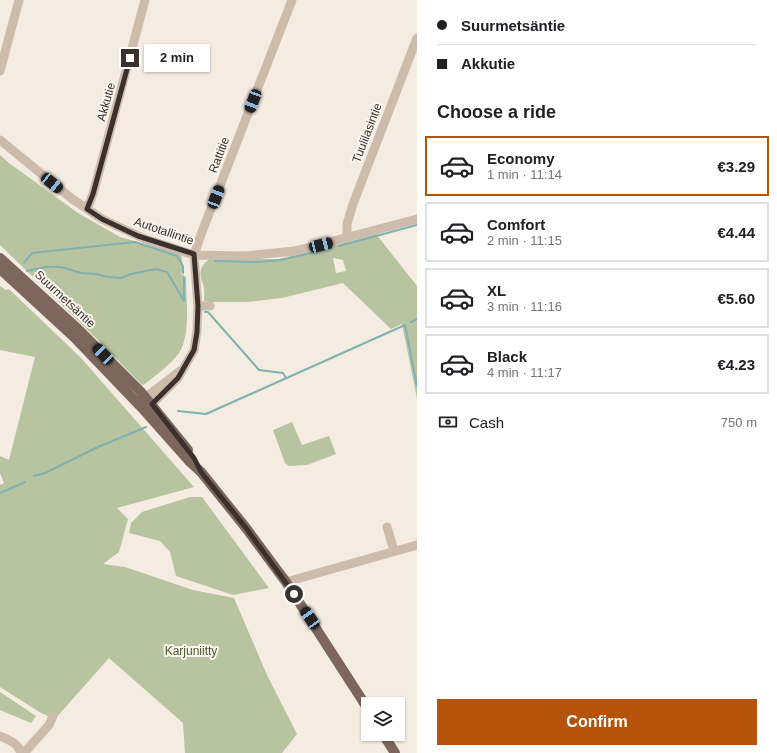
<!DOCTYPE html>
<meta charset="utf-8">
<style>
body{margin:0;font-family:Helvetica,sans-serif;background:#f2f2f2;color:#202124;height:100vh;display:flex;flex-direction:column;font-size:15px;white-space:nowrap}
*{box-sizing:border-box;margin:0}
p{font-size:13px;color:#757577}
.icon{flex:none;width:22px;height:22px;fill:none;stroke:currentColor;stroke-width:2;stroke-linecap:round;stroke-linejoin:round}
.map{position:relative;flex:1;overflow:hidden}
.sheet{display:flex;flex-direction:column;background:#fff;width:360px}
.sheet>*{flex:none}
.hud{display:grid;align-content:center;height:88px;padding:0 20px;background:#fff}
.controls{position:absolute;left:361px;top:697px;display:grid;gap:8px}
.controls a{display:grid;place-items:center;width:44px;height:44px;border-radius:0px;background:#fff;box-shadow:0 1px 3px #0004;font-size:20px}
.end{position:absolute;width:18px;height:18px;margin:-9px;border:5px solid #3b302b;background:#fff;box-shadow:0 0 0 2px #fff}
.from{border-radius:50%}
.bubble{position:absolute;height:28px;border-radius:0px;background:#fff;box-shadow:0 1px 3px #0004;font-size:13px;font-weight:700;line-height:28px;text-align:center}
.car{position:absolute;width:12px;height:24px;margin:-12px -6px;border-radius:5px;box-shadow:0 0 3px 1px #0007;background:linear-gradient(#222 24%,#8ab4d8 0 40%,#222 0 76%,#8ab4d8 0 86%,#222 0)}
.hud b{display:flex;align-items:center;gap:14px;height:38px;font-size:15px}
.hud b+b{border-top:1px solid #e0e0e0}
.hud i{width:10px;height:10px;background:#202124}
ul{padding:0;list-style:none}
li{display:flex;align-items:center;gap:12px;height:60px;margin:0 8px 6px;padding:0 12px;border:2px solid #e0e0e0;border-radius:0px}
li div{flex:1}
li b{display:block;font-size:15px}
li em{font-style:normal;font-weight:700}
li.current{border-color:#b45309}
li>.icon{width:36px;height:36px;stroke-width:1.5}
h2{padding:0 20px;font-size:18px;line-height:48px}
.pay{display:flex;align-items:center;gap:10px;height:44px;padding:0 20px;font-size:15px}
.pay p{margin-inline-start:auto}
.cta{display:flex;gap:8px;margin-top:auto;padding:8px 20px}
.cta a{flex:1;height:46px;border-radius:0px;background:#b45309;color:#fff;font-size:16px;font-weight:700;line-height:46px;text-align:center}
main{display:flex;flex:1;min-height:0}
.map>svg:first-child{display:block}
</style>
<main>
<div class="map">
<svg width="417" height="753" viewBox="0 0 417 753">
<rect width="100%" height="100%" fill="#f4ebe1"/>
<!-- green -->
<path fill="#b8c4a0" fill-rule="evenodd" d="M0,155L9,163L78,213L120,237L181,254L184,272L180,273L186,277C186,299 191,335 179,353C170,365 156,375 145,384L142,385L101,343L0,245Z
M376,234L417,286V399L402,324L391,329L343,283L282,298L248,302H210L204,301C204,296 205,289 203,284C199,273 199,266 210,259H278L321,249ZM333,258L343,260L346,271L336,273Z
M0,286L6,290L9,289L81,358L194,487L117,508L128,519L119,552L103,564L125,567L193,590L234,598L267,675L297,734L282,753H185L183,723L109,658L55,719L41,713L0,687V485L4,483L0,473V456L9,460L35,357L0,350Z
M292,422L302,445L329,436L336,454L307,465L289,466L285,463L273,430Z
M190,497H202L269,588L233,595L176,576L170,552L160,541L129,533L131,523L142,512Z
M0,692L36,716L31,723L0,710Z"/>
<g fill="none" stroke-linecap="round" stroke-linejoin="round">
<!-- stream -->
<path stroke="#7fb0b2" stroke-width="2" d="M339,246L417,225
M215,261L259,262L281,260L332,248
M24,263L32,253L135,242L177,256L183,266V273
M27,271L46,267H61L81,273L96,274L109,277L121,278L131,274L156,269L167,272L184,301
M184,278V300
M205,312H208L259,370L283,373L286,378
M411,322L417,319
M178,411L206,414L405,325L417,386
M34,476L45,473L98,447L146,427
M0,493L25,482"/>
<!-- minor -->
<path stroke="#cdbbac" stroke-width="9" d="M0,71L19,0
M0,140L71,198L102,219L145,239L194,255L245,256L295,251L417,219
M87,209L93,194L145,0
M347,238V224L353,204L417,38
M198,306H210
M143,405L146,397L180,371
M146,407L152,404L178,378L194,350L197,331L198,306L194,255L200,237L292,0
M387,527L394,551
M286,582L417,545
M0,736C9,740 18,743 21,753
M24,753L49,725L53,716"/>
<!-- major -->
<path stroke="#7d675c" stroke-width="10" d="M0,258L78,329L140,391L188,450
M0,269L74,337L142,408L189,461L201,472L246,528L286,582L368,709
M383,734L395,753"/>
</g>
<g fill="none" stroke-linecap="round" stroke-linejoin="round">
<!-- route -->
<path stroke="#3b302b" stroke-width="5" d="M130,58L93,194L87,209L102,219L138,236L194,254L198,306L197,332L194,350L178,378L152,404L194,458L201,472L246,528L294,594"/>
</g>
<g text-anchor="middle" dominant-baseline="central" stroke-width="4" stroke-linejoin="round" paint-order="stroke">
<!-- street labels -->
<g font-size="12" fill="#3b302b" stroke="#fbf5ee">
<text transform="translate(106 102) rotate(-74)">Akkutie</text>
<text transform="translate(367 133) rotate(-69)">Tuulilasintie</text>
<text transform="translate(219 155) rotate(-69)">Rattitie</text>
<text transform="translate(164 231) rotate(19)">Autotallintie</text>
<text transform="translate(65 299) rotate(43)">Suurmetsäntie</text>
</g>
<!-- park labels -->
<g font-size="12" fill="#4a5a2e" stroke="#fbf5ee">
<text x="191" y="651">Karjuniitty</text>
</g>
</g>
</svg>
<div class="controls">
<a><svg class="icon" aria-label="layers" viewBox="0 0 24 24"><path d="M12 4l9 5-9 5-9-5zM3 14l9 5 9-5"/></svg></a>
</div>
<i class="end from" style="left:294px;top:594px"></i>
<i class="end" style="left:130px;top:58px"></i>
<div class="bubble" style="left:144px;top:44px;width:66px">2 min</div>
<i class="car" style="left:253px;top:101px;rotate:201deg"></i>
<i class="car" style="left:52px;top:183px;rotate:129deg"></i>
<i class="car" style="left:216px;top:197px;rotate:21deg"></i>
<i class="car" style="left:321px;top:245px;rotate:76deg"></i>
<i class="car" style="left:103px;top:354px;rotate:316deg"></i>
<i class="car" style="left:310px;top:618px;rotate:326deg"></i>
</div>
<section class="sheet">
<div class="hud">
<b><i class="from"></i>Suurmetsäntie</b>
<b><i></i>Akkutie</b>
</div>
<h2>Choose a ride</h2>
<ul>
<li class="current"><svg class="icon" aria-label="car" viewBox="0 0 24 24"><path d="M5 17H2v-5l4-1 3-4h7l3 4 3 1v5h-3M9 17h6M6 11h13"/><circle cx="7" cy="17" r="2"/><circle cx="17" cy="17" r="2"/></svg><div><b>Economy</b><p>1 min · 11:14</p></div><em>€3.29</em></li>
<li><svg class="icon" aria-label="car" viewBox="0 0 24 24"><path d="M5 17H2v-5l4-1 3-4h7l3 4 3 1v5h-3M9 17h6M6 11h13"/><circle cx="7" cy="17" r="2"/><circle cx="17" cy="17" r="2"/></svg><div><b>Comfort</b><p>2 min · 11:15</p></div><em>€4.44</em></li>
<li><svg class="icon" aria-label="car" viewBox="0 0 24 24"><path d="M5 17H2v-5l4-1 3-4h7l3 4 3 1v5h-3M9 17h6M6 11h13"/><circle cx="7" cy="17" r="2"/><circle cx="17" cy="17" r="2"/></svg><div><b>XL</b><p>3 min · 11:16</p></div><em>€5.60</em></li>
<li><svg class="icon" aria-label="car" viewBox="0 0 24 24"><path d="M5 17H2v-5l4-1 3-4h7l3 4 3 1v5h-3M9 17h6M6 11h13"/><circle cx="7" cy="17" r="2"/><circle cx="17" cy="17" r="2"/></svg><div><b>Black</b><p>4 min · 11:17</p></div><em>€4.23</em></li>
</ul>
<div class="pay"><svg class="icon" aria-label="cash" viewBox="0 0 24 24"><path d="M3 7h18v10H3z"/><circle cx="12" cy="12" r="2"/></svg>Cash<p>750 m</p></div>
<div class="cta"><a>Confirm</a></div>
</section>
</main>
